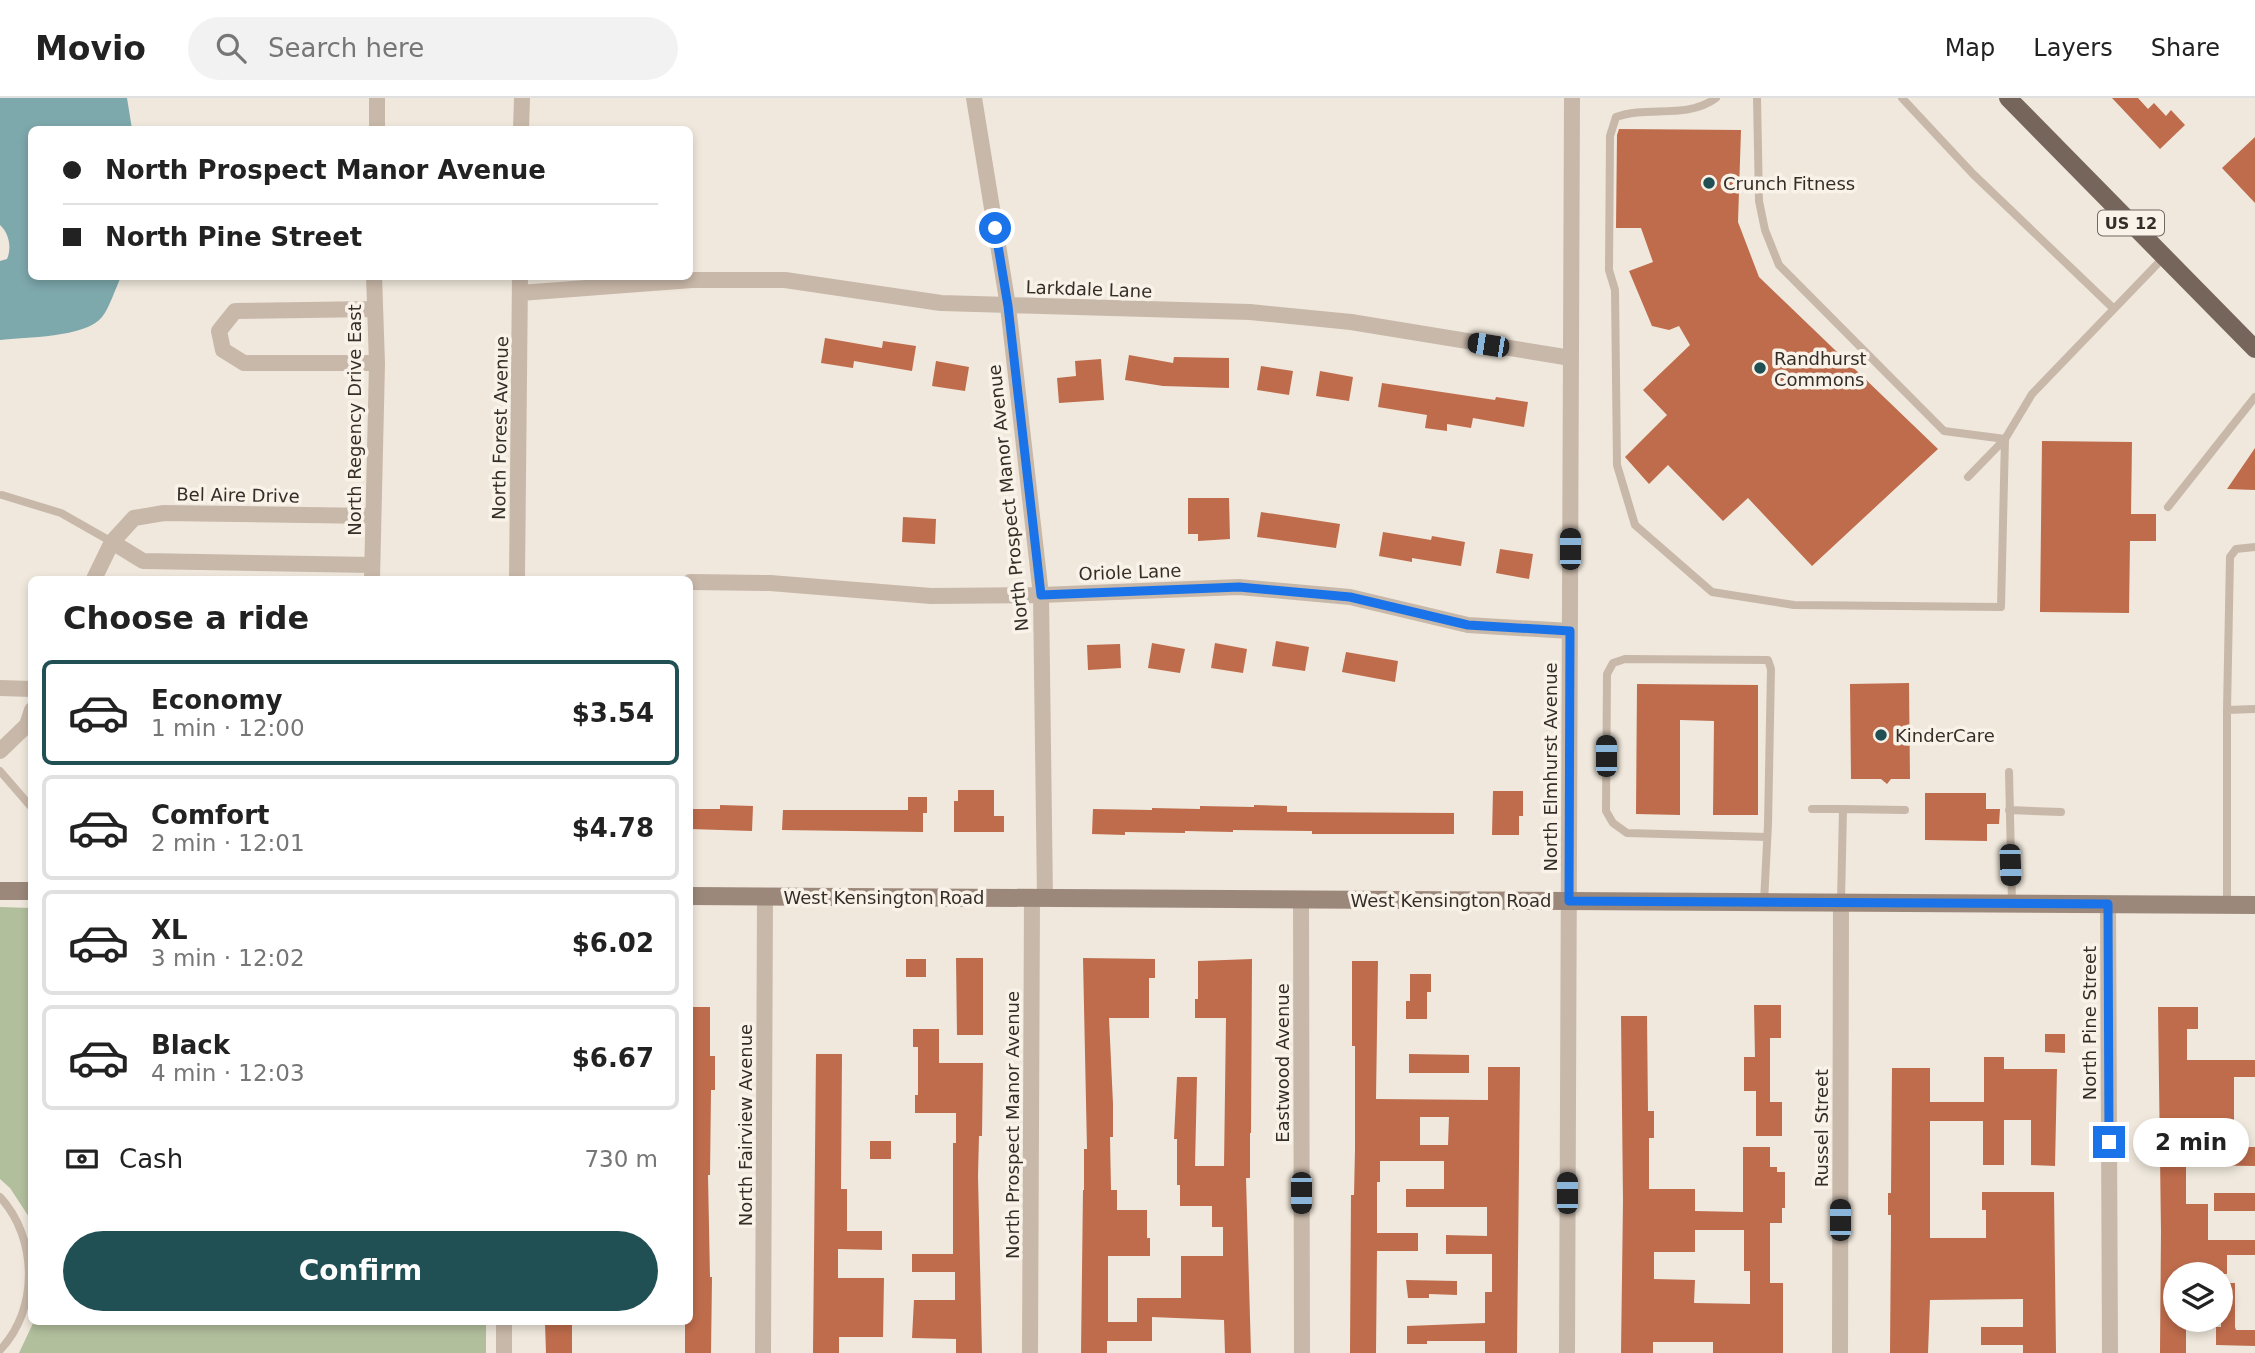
<!DOCTYPE html>
<meta charset="utf-8">
<style>
body{margin:0;font-family:"DejaVu Sans",sans-serif;background:#f2f2f2;color:#222;height:100vh;display:flex;flex-direction:column;font-size:26px;white-space:nowrap}
*{box-sizing:border-box;margin:0}
p{font-size:23px;color:#767676}
.icon{flex:none;width:38px;height:38px;fill:none;stroke:currentColor;stroke-width:2;stroke-linecap:round;stroke-linejoin:round}
.map{position:relative;flex:1;overflow:hidden}
.side{position:absolute;left:28px;top:478px;width:665px;height:749px;display:flex;flex-direction:column;background:#fff;border-radius:10px;box-shadow:0 4px 10px #0003}
.side>*{flex:none}
.guide{position:absolute;left:28px;top:28px;width:665px;height:154px;border-radius:10px;box-shadow:0 4px 10px #0003;display:grid;align-content:center;height:154px;padding:0 35px;background:#fff}
.buttons{position:absolute;left:2163px;top:1164px;display:grid;gap:14px}
.buttons a{display:grid;place-items:center;width:70px;height:70px;border-radius:50%;background:#fff;box-shadow:0 4px 10px #0003;font-size:35px}
.end{position:absolute;width:32px;height:32px;margin:-16px;border:9px solid #1a73e8;background:#fff;box-shadow:0 0 0 4px #fff}
.from{border-radius:50%}
.bubble{position:absolute;height:49px;border-radius:24px;background:#fff;box-shadow:0 4px 10px #0003;font-size:23px;font-weight:700;line-height:49px;text-align:center}
.car{position:absolute;width:21px;height:42px;margin:-21px -10px;border-radius:9px;box-shadow:0 0 5px 2px #0007;background:linear-gradient(#222 24%,#8ab4d8 0 40%,#222 0 76%,#8ab4d8 0 86%,#222 0)}
.guide b{display:flex;align-items:center;gap:24px;height:66px;font-size:26px}
.guide b+b{border-top:2px solid #e0e0e0}
.guide i{width:18px;height:18px;background:#222}
ul{padding:0;list-style:none}
li{display:flex;align-items:center;gap:21px;height:105px;margin:0 14px 10px;padding:0 21px;border:4px solid #e0e0e0;border-radius:10px}
li div{flex:1}
li b{display:block;font-size:26px}
li em{font-style:normal;font-weight:700}
li.current{border-color:#204f54}
li>.icon{width:63px;height:63px;stroke-width:1.5}
h2{padding:0 35px;font-size:32px;line-height:84px}
.pay{display:flex;align-items:center;gap:18px;height:77px;padding:0 35px;font-size:26px}
.pay p{margin-inline-start:auto}
.cta{display:flex;gap:14px;margin-top:auto;padding:14px 35px}
.cta a{flex:1;height:80px;border-radius:42px;background:#204f54;color:#fff;font-size:28px;font-weight:700;line-height:80px;text-align:center}
header{display:flex;align-items:center;gap:42px;box-sizing:border-box;height:98px;padding:0 35px;background:#fff;border-bottom:2px solid #e0e0e0}
header strong{font-size:33px}
nav{display:flex;gap:38px;margin-inline-start:auto;font-size:24px}
.search{width:490px;height:63px;background:#f2f2f2;display:flex;align-items:center;gap:18px;box-sizing:border-box;padding:0 24px;border-radius:38px;color:#767676;font-size:26px}
.map>svg:first-child{display:block}
</style>
<header>
<strong>Movio</strong>
<div class="search"><svg class="icon" aria-label="search" viewBox="0 0 24 24"><circle cx="10" cy="10" r="6"/><path d="M15 15l6 6"/></svg>Search here</div>
<nav><a>Map</a><a>Layers</a><a>Share</a></nav>
</header>
<div class="map">
<svg width="2255" height="1255" viewBox="0 0 2255 1255">
<rect width="100%" height="100%" fill="#f0e8dc"/>
<!-- green -->
<path fill="#b2bf9d" d="M0,809L31,810V1122L10,1090L0,1081Z
M34,1223H486V1255H19Z"/>
<!-- water -->
<path fill="#7da8ac" d="M0,0H127L132,31L32,32V178L121,179C115,191 110,209 102,219C85,240 25,239 0,242V163L7,161C12,150 9,135 0,127Z"/>
<!-- building -->
<path fill="#be6c4c" fill-rule="evenodd" d="M2112,0H2138L2148,11L2154,5L2166,18L2171,12L2185,27L2160,51Z
M1619,31L1741,32L1738,124L1759,179L1938,351L1812,468L1748,400L1723,423L1668,367L1649,386L1625,359L1667,317L1643,292L1690,247L1679,228L1669,232L1652,228L1629,173L1653,164L1641,130H1616L1617,37Z
M2255,39V105L2222,70Z
M825,240L882,250L883,243L916,248L912,273L854,263L853,270L821,265Z
M1129,257L1173,265L1174,259L1229,260V290L1163,288L1125,282Z
M1101,261L1104,302L1059,305L1057,280L1076,278L1075,263Z
M936,263L969,269L965,293L932,288Z
M1261,268L1293,273L1289,297L1257,292Z
M1320,273L1353,279L1349,303L1316,298Z
M1382,285L1495,302L1496,299L1528,304L1524,329L1473,320L1471,330L1447,326V333L1425,330L1427,317L1378,309Z
M2042,343L2132,344L2131,416H2156V443H2130L2129,515L2040,514Z
M2255,350V392L2227,391Z
M1188,400H1229L1230,441L1198,443V436H1188Z
M1261,414L1340,426L1336,450L1257,439Z
M903,419L936,421L935,446L902,444Z
M1383,434L1431,442L1432,438L1465,444L1461,468L1412,460V464L1379,458Z
M1500,451L1533,456L1529,481L1496,475Z
M1276,543L1309,549L1305,573L1272,568Z
M1152,545L1185,551L1180,575L1148,570Z
M1215,545L1247,551L1243,575L1211,570Z
M1120,546L1121,570L1088,572L1087,547Z
M1346,554L1398,563L1395,584L1342,574Z
M1909,585L1910,681H1891L1887,686L1881,681H1851L1850,586Z
M1637,586L1758,587V717H1713L1714,623L1680,622V717L1636,716Z
M958,692H994V718H1004V734H954V703H958Z
M1493,693H1523V718H1519V737H1492Z
M1925,695H1986V711H2000L1999,726H1987V743L1925,742Z
M908,699H927V715H923V734L782,732L783,712H908Z
M720,707L753,708L752,733L690,731V711H720Z
M1254,707L1287,708V714L1454,715V736H1312V733L1233,732V734L1185,733V735L1125,734V737L1092,736L1093,711L1152,712V710L1200,711V708L1254,709Z
M956,860H983V937H957Z
M1083,860L1155,861V880H1149V920H1109L1113,1006V1039H1110L1111,1092H1117V1112H1147V1140H1150V1158H1108V1224H1137V1200H1181V1158H1223V1129H1212V1108H1180V1087H1177V1041H1174L1177,979H1197L1195,1068H1224L1226,920H1195V901H1198V863L1252,861L1251,1035H1250V1080H1246L1251,1255H1225L1224,1222L1152,1219V1243H1107V1255H1081L1083,1092H1084V1051H1087Z
M906,861H926V879H906Z
M1352,863H1378L1376,1001L1488,1002V969H1520L1517,1255H1485V1243H1427V1246H1407V1228L1485,1225V1194H1492V1156H1446V1137L1487,1138V1109H1406V1091H1444V1063H1380V1084H1377V1135H1418V1153H1377L1376,1255H1350L1351,1097H1354L1355,1051V948H1352ZM1420,1019H1449L1448,1047H1420Z
M1410,876H1431V894H1427V921H1406V903H1410Z
M1754,907H1781V940H1770V1004H1782V1038H1756V993H1744V959H1755Z
M690,909H710V958H715V992H711L710,1077H708L710,1179H712L711,1255H685V1224H690Z
M2158,909H2198V931H2187V962H2255V979H2234V1049H2255V1068L2186,1067V1106H2208V1142H2255V1157H2227V1176H2175V1222H2186V1255H2160L2161,1133Z
M1621,918H1647L1648,1013H1654V1040H1649V1091H1695V1113L1743,1114V1049H1770V1069H1777V1074H1785V1110H1782V1125H1770V1185H1783V1255H1713V1244H1653V1255H1621L1623,1103ZM1695,1132H1744V1173H1750V1206L1694,1205L1695,1182L1654,1181V1154H1695Z
M913,931H939V965H983L982,1038H979L978,1078L982,1255H956V1241L912,1240L914,1202H955V1174H912V1156H953V1045H956V1015H915V997H918V949H913Z
M2045,936H2065V955L2045,954Z
M816,956H842L841,1091H847V1133H882V1152L838,1151V1180H884L883,1239H839V1255H813Z
M1409,956L1469,957V975H1409Z
M1984,959H2004V971H2057L2055,1068L2031,1067V1022H2004V1067H1983V1023H1930V1140H1986V1112H1982V1094H2054L2056,1255H2023V1247H1981V1229H2023V1201L1930,1202L1928,1255H1890L1891,1133V1117H1888V1095H1891L1892,970H1930V1004H1984Z
M870,1043H891V1061H870Z
M2214,1095H2255V1113H2214Z
M1406,1182L1457,1183V1197L1429,1196V1200H1408Z
M2221,1185H2235V1229L2236,1232H2255V1248L2216,1247V1229H2221Z
M572,1224V1255H546L545,1225Z"/>
<g fill="none" stroke-linecap="round" stroke-linejoin="round">
<!-- service -->
<path stroke="#c8b8a9" stroke-width="8" d="M1716,0C1686,22 1648,7 1616,19L1610,38L1609,172L1615,192L1617,367L1635,427L1712,494L1794,507L2001,509L2005,341
M1757,0L1759,103L1765,132L1779,167L1944,333L2005,341L2032,296L2164,159
M1902,0L1973,76L2114,211
M1968,379L2005,341
M2,397L61,415L112,444
M2168,409L2255,299
M2227,612L2255,611
M0,673L32,710
M2009,674L2012,805
M1812,711H1843
M2009,712L2061,714
M1764,804L1768,726L1771,571L1768,562L1625,561L1613,565L1607,576L1606,713L1613,725L1627,735L1767,739
M1841,804L1843,711L1905,712
M2227,807V612L2230,459L2236,451L2255,449
M0,1099C38,1140 39,1212 0,1252"/>
<!-- minor -->
<path stroke="#c8b8a9" stroke-width="16" d="M974,0L1008,208L1041,497L1045,800
M377,32V0
M521,32L522,0
M520,195L692,182H785L941,205L1250,214L1351,224L1571,260
M374,211L235,213L219,233L223,252L244,265H377
M112,444L143,463L372,467
M94,481L112,444L134,420L164,415L373,418
M372,481L377,265L374,178
M517,481L520,178
M690,484L770,485L931,498L1041,497L1239,489L1350,499L1468,527L1570,533
M0,590L32,591
M0,653L27,627L32,612
M1301,801L1302,1255
M2108,806L2110,1255
M504,1255V1223
M763,1255L765,798
M1030,1255L1032,800
M1567,1255L1572,0
M1840,1255L1841,804"/>
<!-- secondary -->
<path stroke="#9b887a" stroke-width="18" d="M0,793H32
M690,798L2255,807"/>
<!-- primary -->
<path stroke="#76655a" stroke-width="18" d="M2008,0L2255,251"/>
</g>
<g fill="none" stroke-linecap="round" stroke-linejoin="round">
<!-- route -->
<path stroke="#1a73e8" stroke-width="9" d="M995,130L1008,208L1041,497L1239,489L1350,499L1468,527L1570,533L1569,803L2108,806L2109,1044"/>
</g>
<!-- markers -->
<g fill="#204f54" stroke="#f8f2e8" stroke-width="2.5">
<circle cx="1709" cy="85" r="7"/>
<circle cx="1760" cy="270" r="7"/>
<circle cx="1881" cy="637" r="7"/>
</g>
<g text-anchor="middle" dominant-baseline="central" stroke-width="7" stroke-linejoin="round" paint-order="stroke">
<!-- shield labels -->
<rect fill="#f8f2e8" stroke="#706862" stroke-width="2" x="2098" y="112.5" width="66" height="25" rx="5"/>
<g font-size="16" font-weight="bold" fill="#352d28">
<text x="2131" y="125">US 12</text>
</g>
<!-- poi labels -->
<g font-size="18" fill="#352d28" stroke="#f8f2e8" text-anchor="start">
<text x="1723" y="85">Crunch Fitness</text>
<text x="1774" y="260">Randhurst<tspan x="1774" dy="21">Commons</tspan></text>
<text x="1895" y="637">KinderCare</text>
</g>
<!-- street labels -->
<g font-size="18" fill="#352d28" stroke="#f8f2e8">
<text transform="translate(1089 191) rotate(2)">Larkdale Lane</text>
<text transform="translate(354 322) rotate(-90)">North Regency Drive East</text>
<text transform="translate(500 330) rotate(-89)">North Forest Avenue</text>
<text transform="translate(238 397) rotate(1)">Bel Aire Drive</text>
<text transform="translate(1008 400) rotate(-96)">North Prospect Manor Avenue</text>
<text transform="translate(1130 474) rotate(-2)">Oriole Lane</text>
<text transform="translate(1550 669) rotate(-90)">North Elmhurst Avenue</text>
<text x="884" y="799">West Kensington Road</text>
<text x="1451" y="802">West Kensington Road</text>
<text transform="translate(2089 925) rotate(-90)">North Pine Street</text>
<text transform="translate(1282 965) rotate(-90)">Eastwood Avenue</text>
<text transform="translate(745 1027) rotate(-90)">North Fairview Avenue</text>
<text transform="translate(1012 1027) rotate(-90)">North Prospect Manor Avenue</text>
<text transform="translate(1821 1030) rotate(-90)">Russel Street</text>
</g>
</g>
</svg>
<div class="buttons">
<a><svg class="icon" aria-label="layers" viewBox="0 0 24 24"><path d="M12 4l9 5-9 5-9-5zM3 14l9 5 9-5"/></svg></a>
</div>
<i class="end from" style="left:995px;top:130px"></i>
<i class="end" style="left:2109px;top:1044px"></i>
<div class="bubble" style="left:2133px;top:1020px;width:116px">2 min</div>
<i class="car" style="left:1488px;top:247px;rotate:279deg"></i>
<i class="car" style="left:1570px;top:451px;rotate:0deg"></i>
<i class="car" style="left:1606px;top:658px;rotate:0deg"></i>
<i class="car" style="left:2010px;top:767px;rotate:178deg"></i>
<i class="car" style="left:1301px;top:1095px;rotate:180deg"></i>
<i class="car" style="left:1567px;top:1095px;rotate:0deg"></i>
<i class="car" style="left:1840px;top:1122px;rotate:0deg"></i>
<div class="guide">
<b><i class="from"></i>North Prospect Manor Avenue</b>
<b><i></i>North Pine Street</b>
</div>
<section class="side">
<h2>Choose a ride</h2>
<ul>
<li class="current"><svg class="icon" aria-label="car" viewBox="0 0 24 24"><path d="M5 17H2v-5l4-1 3-4h7l3 4 3 1v5h-3M9 17h6M6 11h13"/><circle cx="7" cy="17" r="2"/><circle cx="17" cy="17" r="2"/></svg><div><b>Economy</b><p>1 min · 12:00</p></div><em>$3.54</em></li>
<li><svg class="icon" aria-label="car" viewBox="0 0 24 24"><path d="M5 17H2v-5l4-1 3-4h7l3 4 3 1v5h-3M9 17h6M6 11h13"/><circle cx="7" cy="17" r="2"/><circle cx="17" cy="17" r="2"/></svg><div><b>Comfort</b><p>2 min · 12:01</p></div><em>$4.78</em></li>
<li><svg class="icon" aria-label="car" viewBox="0 0 24 24"><path d="M5 17H2v-5l4-1 3-4h7l3 4 3 1v5h-3M9 17h6M6 11h13"/><circle cx="7" cy="17" r="2"/><circle cx="17" cy="17" r="2"/></svg><div><b>XL</b><p>3 min · 12:02</p></div><em>$6.02</em></li>
<li><svg class="icon" aria-label="car" viewBox="0 0 24 24"><path d="M5 17H2v-5l4-1 3-4h7l3 4 3 1v5h-3M9 17h6M6 11h13"/><circle cx="7" cy="17" r="2"/><circle cx="17" cy="17" r="2"/></svg><div><b>Black</b><p>4 min · 12:03</p></div><em>$6.67</em></li>
</ul>
<div class="pay"><svg class="icon" aria-label="cash" viewBox="0 0 24 24"><path d="M3 7h18v10H3z"/><circle cx="12" cy="12" r="2"/></svg>Cash<p>730 m</p></div>
<div class="cta"><a>Confirm</a></div>
</section>
</div>
